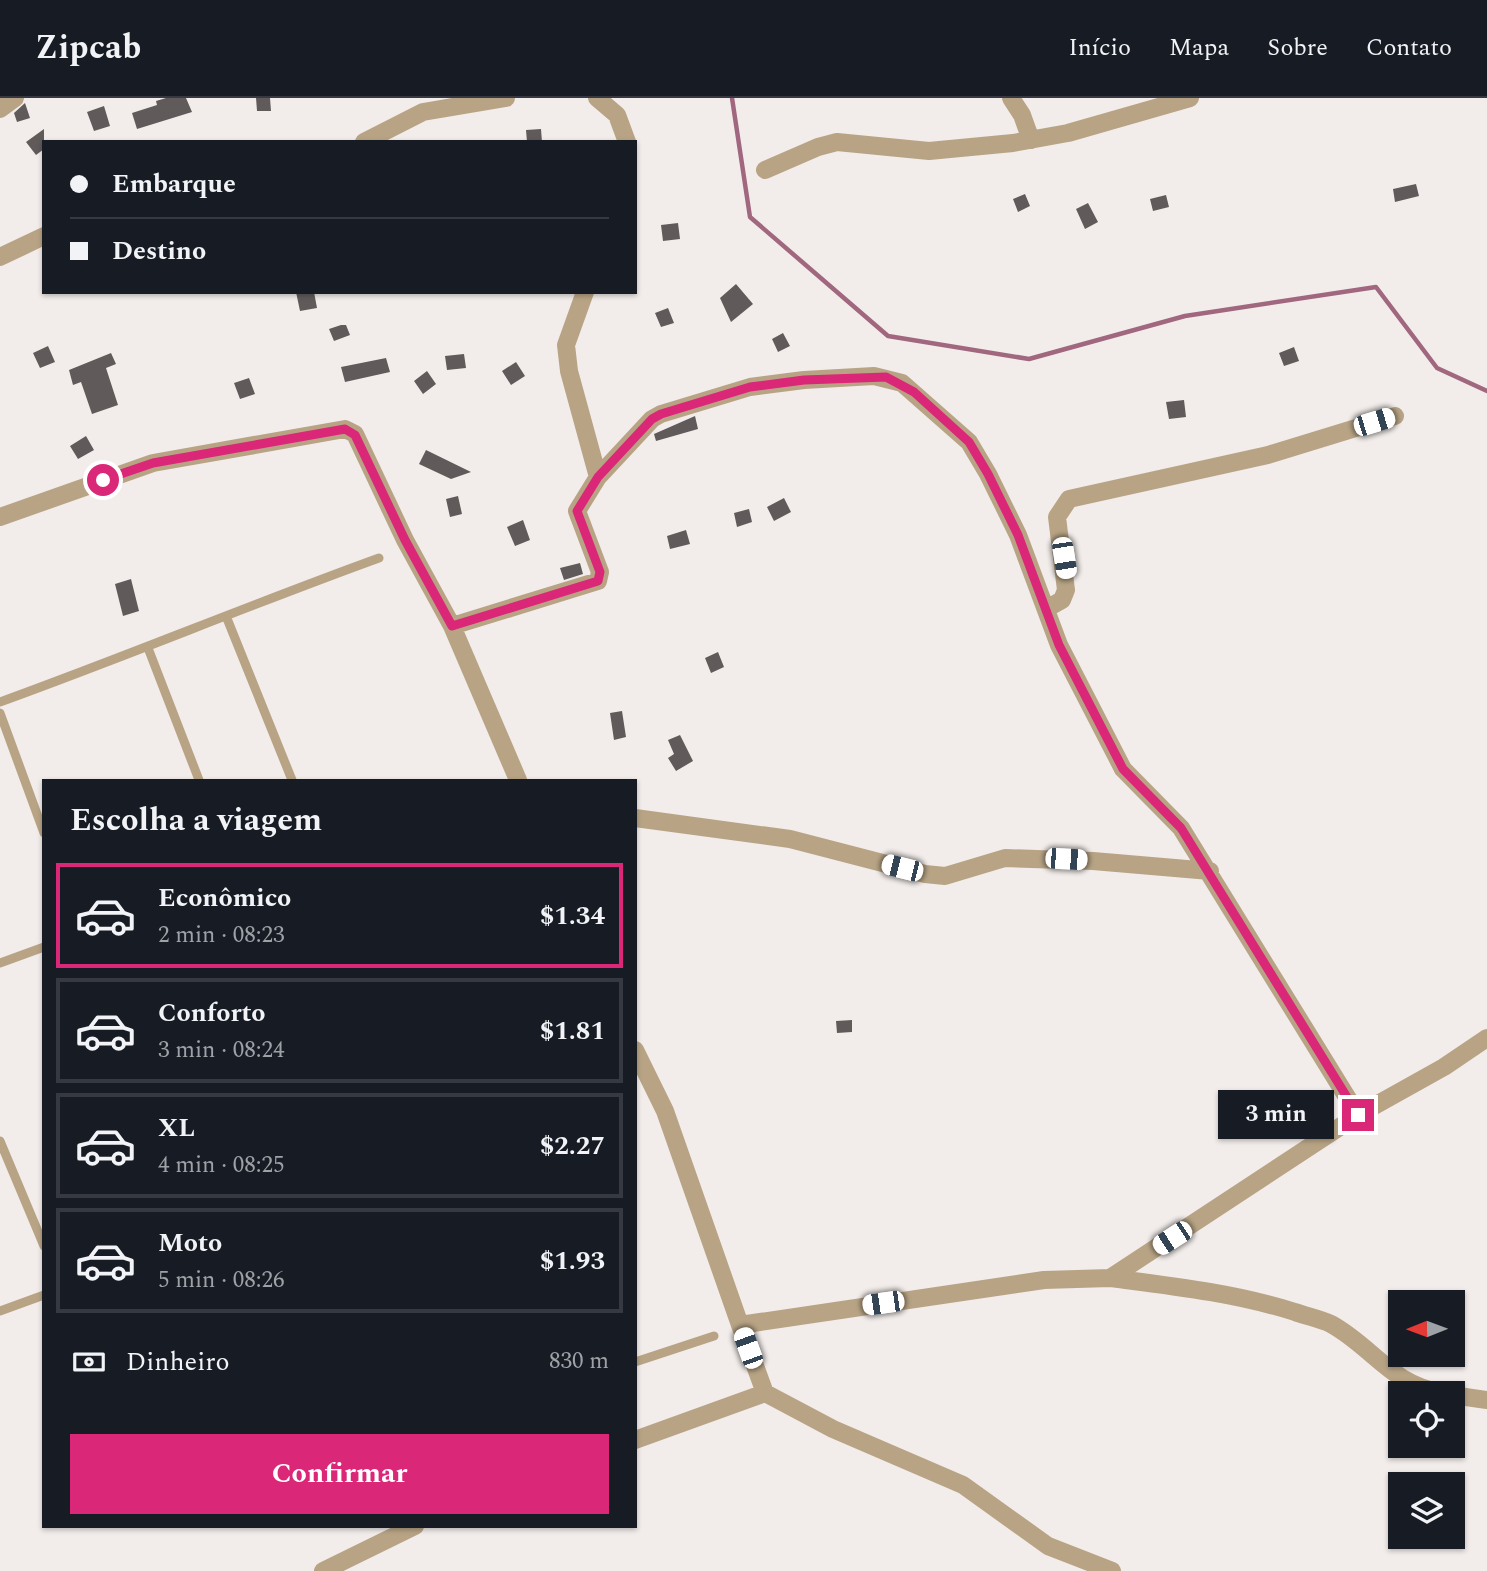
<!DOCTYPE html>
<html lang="pt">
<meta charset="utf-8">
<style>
body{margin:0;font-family:Spectral,serif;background:#242831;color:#f1f3f6;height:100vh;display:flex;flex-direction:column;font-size:26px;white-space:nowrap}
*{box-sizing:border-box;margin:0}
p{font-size:23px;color:#9ea1a6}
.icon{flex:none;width:38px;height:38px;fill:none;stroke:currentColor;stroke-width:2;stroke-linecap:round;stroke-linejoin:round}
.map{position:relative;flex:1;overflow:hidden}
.sheet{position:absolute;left:42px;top:681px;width:595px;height:749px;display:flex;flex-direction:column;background:#171b24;border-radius:0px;box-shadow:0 2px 5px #0004}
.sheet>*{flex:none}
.top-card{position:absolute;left:42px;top:42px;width:595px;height:154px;border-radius:0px;box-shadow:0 2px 5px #0004;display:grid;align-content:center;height:154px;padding:0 28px;background:#171b24}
.needle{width:46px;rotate:269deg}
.controls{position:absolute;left:1388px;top:1192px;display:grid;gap:14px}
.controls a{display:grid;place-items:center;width:77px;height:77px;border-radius:0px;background:#171b24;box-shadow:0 2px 5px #0004;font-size:35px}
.end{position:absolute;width:32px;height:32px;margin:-16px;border:9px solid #db2777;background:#fff;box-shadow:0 0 0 4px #fff}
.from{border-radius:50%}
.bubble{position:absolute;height:49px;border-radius:0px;background:#171b24;box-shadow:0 2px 5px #0004;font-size:23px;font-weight:700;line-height:49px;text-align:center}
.car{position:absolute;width:21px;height:42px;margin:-21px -10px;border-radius:9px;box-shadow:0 0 5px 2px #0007;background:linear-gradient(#fff 24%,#345 0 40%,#fff 0 76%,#345 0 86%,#fff 0)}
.top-card b{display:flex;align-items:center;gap:24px;height:66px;font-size:26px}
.top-card b+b{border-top:2px solid #363941}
.top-card i{width:18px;height:18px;background:#f1f3f6}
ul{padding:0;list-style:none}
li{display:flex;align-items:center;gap:21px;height:105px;margin:0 14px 10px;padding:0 14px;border:4px solid #363941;border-radius:0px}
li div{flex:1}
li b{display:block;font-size:26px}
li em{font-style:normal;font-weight:700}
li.on{border-color:#db2777}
li>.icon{width:63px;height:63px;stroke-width:1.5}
h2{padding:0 28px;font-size:32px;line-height:84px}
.pay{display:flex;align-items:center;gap:18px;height:77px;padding:0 28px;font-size:26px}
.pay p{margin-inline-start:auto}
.action{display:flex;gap:14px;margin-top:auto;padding:14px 28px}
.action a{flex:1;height:80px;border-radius:0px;background:#db2777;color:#fff;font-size:28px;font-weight:700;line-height:80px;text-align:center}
header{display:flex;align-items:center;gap:42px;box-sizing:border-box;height:98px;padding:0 35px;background:#171b24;border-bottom:2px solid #363941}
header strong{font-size:33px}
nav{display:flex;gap:38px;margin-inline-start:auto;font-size:24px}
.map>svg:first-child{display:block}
</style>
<header>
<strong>Zipcab</strong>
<nav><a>Início</a><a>Mapa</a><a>Sobre</a><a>Contato</a></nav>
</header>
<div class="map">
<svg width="1487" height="1473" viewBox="0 0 1487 1473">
<rect width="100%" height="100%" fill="#f2edea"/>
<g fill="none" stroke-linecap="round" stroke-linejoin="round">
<!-- stream -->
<path stroke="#a0677f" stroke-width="4.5" d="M732,0L750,119L888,238L1029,261L1185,218L1376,189L1437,270L1487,293"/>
</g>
<!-- building -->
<path fill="#605b5a" d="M166,0H186L192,14L137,31L132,15L157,7L156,3Z
M256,0H270L271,13H257Z
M25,5L30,20L17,24L14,15Z
M104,8L110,28L94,33L87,14Z
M44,31V51L36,57L26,44Z
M541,31L542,44H527L526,32Z
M1416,86L1419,98L1395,104L1393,91Z
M1025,96L1030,108L1018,114L1013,101Z
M1166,97L1169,109L1153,113L1150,101Z
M1088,105L1098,124L1085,131L1076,111Z
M678,125L680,141L663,143L661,127Z
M736,186L753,206L731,224L720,200Z
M296,194H314L317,210L300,213Z
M668,210L674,225L661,229L655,215Z
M341,227H346L350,237L334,243L329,231Z
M783,235L790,248L778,254L772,241Z
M48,248L55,264L40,270L33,255Z
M1294,249L1299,263L1284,268L1279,255Z
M111,255L116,266L106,270L118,307L92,316L81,284L73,287L69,272Z
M464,256L466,270L447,272L445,258Z
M386,260L390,274L345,284L341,269Z
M516,264L525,278L511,287L502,273Z
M427,273L436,286L423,296L414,283Z
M249,280L255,296L240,301L234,285Z
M1184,302L1186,319L1169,321L1166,304Z
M695,318L698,331L656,343L654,336Z
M86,338L94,352L78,361L70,348Z
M426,352L471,374L451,381L419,366Z
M458,398L462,416L450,419L446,401Z
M784,400L791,414L774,423L767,409Z
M749,411L752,424L737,429L734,415Z
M523,422L530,442L515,448L507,429Z
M686,432L690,446L670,451L667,438Z
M580,465L583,476L564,482L560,470Z
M131,481L139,513L123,518L115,486Z
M718,554L724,569L711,575L705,560Z
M622,613L626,639L614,642L610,615Z
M680,637L693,663L676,673L668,660L674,656L668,642Z
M852,922V934L837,935L836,923Z"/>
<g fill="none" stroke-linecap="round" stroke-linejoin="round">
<!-- lane -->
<path stroke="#b8a485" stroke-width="9" d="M226,518L292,682
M148,550L199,682
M0,604C127,558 252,506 379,460
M0,615L44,735
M0,865L44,849
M0,1043L44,1148
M0,1213L44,1197
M635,1264L714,1238"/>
<!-- street -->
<path stroke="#b8a485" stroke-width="18" d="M597,0L617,17L627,44
M1011,0L1022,17L1031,42
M0,11L15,0
M364,44L423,14L506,0
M765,72L818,49L837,44L929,53L1013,45L1068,35L1190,0
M0,159L44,138
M585,194L566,247L569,273L598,379
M0,419L153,365L345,331L355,336L405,442L452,528L518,682
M1046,511L1062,502L1066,492L1057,419L1069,401L1268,357L1395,318
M452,528L598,483L600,474L577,413L598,379L652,321L661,316L750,289L804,282L874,278L902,285L969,344L988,376L1018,437L1059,547L1123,671L1181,730L1358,1017
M635,720L790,741L925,776L945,778L1005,760L1093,763L1210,773
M635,952L665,1013L740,1227L1044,1182L1110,1180L1358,1017L1444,969L1487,940
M1110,1180C1172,1188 1235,1195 1295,1214C1306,1218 1320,1221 1331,1226C1373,1249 1391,1287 1443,1295
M740,1227L765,1295L833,1331L963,1387L1048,1448L1112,1473
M1452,1297L1487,1302
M635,1342L765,1295
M323,1473L415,1428"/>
</g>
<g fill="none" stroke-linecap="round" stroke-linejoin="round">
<!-- route -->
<path stroke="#db2777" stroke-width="9" d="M103,382L153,365L345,331L355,337L405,442L452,528L598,483L600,474L577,413L598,379L652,321L661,316L750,289L804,282L886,279L914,294L969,344L988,376L1018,437L1059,547L1123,671L1181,730L1358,1017"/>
</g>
</svg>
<div class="controls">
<a><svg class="needle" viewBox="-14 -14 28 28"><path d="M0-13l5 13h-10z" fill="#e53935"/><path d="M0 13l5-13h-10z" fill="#9ea1a6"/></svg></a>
<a><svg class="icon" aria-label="locate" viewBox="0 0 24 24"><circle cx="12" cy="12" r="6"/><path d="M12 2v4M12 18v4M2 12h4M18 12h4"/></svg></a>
<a><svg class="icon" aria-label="layers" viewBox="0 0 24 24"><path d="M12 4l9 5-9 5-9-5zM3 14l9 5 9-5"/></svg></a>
</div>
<i class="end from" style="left:103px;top:382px"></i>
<i class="end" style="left:1358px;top:1017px"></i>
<div class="bubble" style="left:1218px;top:992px;width:116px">3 min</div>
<i class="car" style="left:1374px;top:324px;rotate:73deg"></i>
<i class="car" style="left:1064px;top:460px;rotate:171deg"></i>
<i class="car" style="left:1066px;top:761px;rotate:93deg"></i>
<i class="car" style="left:902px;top:770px;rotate:284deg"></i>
<i class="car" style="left:1172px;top:1140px;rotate:237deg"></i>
<i class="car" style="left:883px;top:1205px;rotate:262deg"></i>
<i class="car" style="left:748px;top:1250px;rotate:340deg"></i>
<div class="top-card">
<b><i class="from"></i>Embarque</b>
<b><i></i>Destino</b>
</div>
<section class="sheet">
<h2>Escolha a viagem</h2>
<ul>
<li class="on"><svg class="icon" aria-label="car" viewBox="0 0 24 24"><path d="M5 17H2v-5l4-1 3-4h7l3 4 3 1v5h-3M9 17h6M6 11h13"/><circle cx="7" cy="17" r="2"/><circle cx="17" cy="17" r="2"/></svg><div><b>Econômico</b><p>2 min · 08:23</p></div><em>$1.34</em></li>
<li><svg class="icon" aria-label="car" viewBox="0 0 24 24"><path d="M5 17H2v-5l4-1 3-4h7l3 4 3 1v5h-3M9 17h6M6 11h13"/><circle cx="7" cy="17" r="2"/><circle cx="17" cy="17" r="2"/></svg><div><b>Conforto</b><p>3 min · 08:24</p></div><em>$1.81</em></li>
<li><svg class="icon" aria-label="car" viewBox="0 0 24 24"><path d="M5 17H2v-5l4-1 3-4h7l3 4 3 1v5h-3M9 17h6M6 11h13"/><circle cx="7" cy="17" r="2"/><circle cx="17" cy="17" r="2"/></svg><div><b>XL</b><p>4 min · 08:25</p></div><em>$2.27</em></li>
<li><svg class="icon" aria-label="car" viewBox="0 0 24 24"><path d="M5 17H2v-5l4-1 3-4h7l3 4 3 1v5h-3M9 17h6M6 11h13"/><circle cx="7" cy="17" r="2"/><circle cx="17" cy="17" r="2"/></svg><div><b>Moto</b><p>5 min · 08:26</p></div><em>$1.93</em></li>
</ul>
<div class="pay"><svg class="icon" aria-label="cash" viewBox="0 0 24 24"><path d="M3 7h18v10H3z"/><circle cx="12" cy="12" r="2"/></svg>Dinheiro<p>830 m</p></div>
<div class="action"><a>Confirmar</a></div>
</section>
</div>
